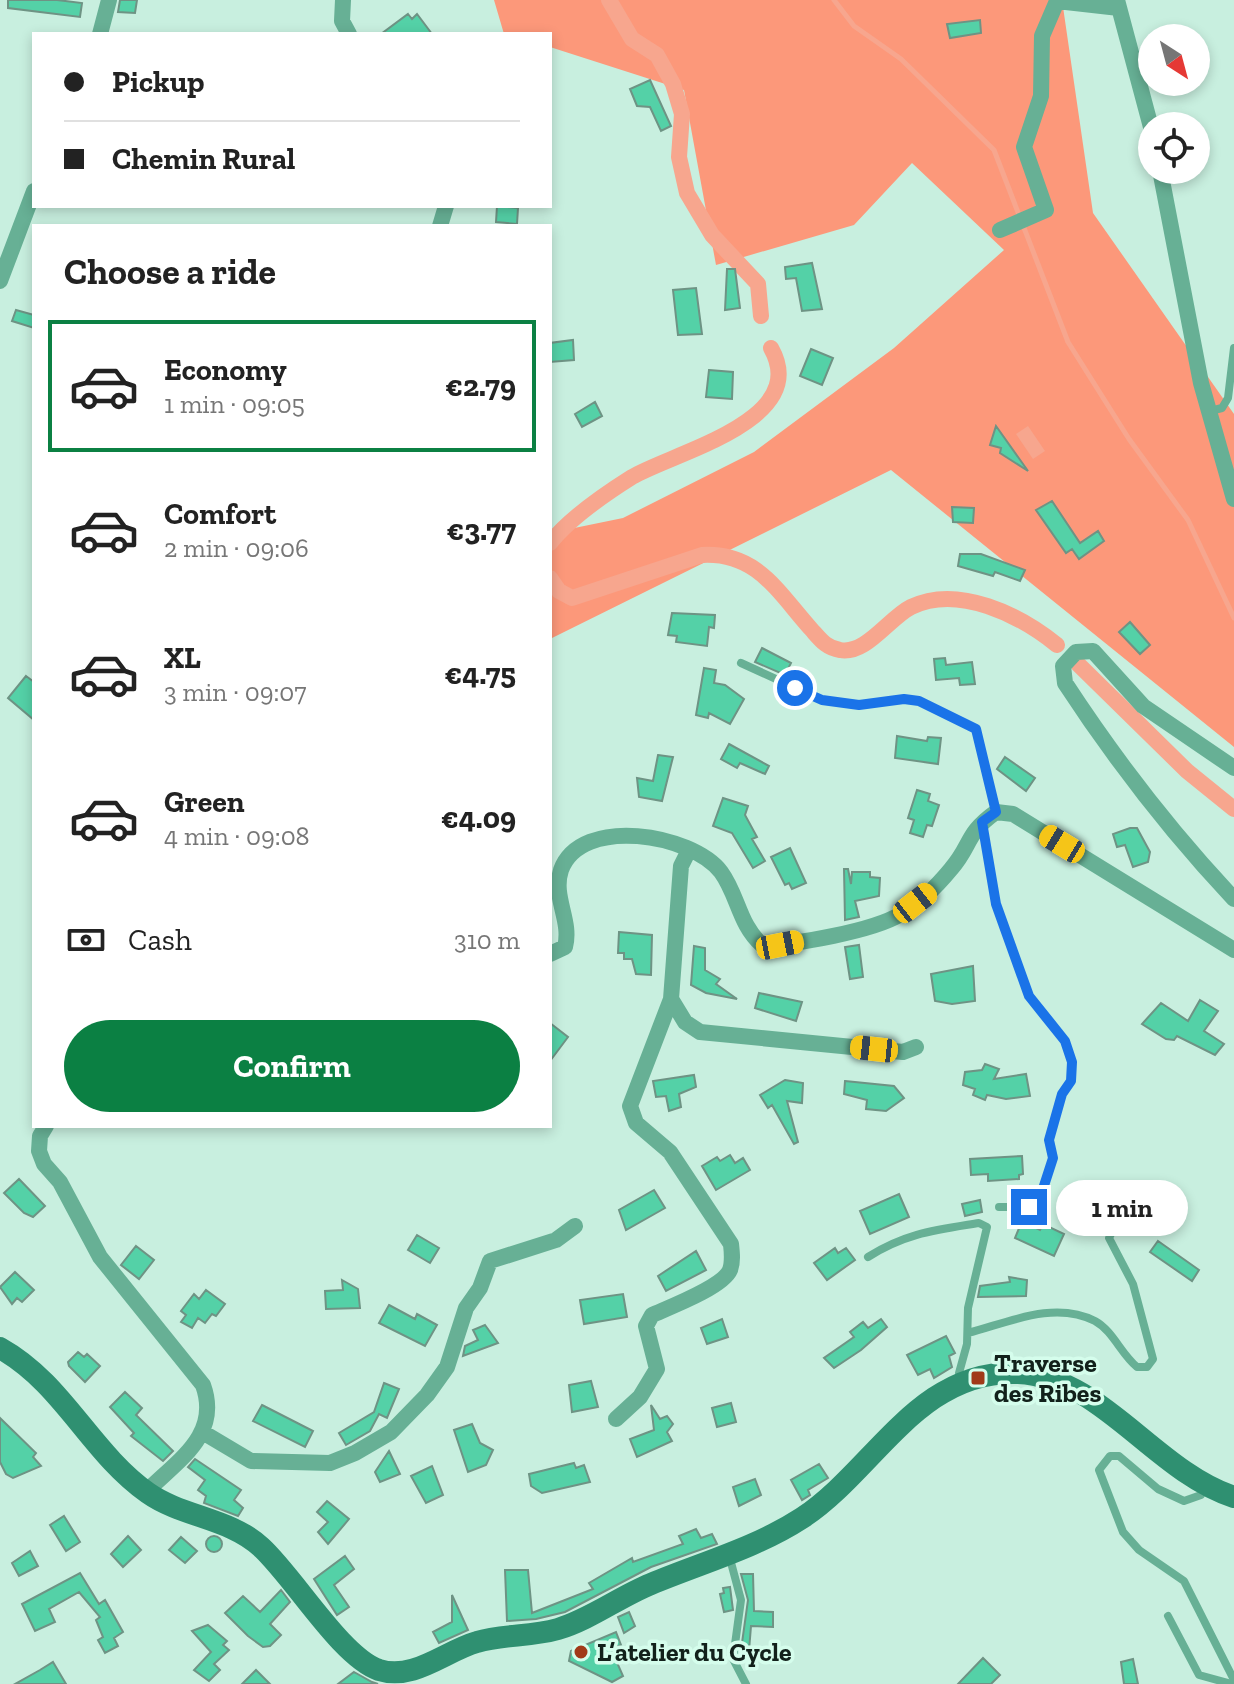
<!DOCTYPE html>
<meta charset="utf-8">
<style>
body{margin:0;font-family:"Zilla Slab",serif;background:#f2f2f2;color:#222;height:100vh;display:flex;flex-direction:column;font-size:30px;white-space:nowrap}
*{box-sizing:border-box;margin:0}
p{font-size:26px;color:#767676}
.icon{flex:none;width:44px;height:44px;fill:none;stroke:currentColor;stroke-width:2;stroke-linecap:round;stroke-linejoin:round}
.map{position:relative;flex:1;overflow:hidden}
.sheet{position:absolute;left:32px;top:224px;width:520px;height:904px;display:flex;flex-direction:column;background:#fff;border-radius:0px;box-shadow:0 4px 12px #0003}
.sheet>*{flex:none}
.top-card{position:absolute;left:32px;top:32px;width:520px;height:176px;border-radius:0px;box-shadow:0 4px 12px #0003;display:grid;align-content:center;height:176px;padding:0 32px;background:#fff}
.needle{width:52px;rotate:144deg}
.controls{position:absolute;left:1138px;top:24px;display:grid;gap:16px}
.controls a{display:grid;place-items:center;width:72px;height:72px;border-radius:50%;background:#fff;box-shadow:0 4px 12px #0003;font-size:40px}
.end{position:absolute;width:36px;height:36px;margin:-18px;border:10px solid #1a73e8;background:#fff;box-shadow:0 0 0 4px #fff}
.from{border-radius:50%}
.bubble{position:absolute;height:56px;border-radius:28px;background:#fff;box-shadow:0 4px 12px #0003;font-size:26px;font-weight:700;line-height:56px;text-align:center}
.car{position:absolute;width:24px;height:48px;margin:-24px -12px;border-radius:10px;box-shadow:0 0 6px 2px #0007;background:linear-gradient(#f5c518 24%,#345 0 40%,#f5c518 0 76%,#345 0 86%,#f5c518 0)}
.top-card b{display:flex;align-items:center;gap:28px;height:76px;font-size:30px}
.top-card b+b{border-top:2px solid #e0e0e0}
.top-card i{width:20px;height:20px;background:#222}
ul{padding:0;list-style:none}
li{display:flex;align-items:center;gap:24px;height:132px;margin:0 16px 12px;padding:0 16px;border:4px solid transparent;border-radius:0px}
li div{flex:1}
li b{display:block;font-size:30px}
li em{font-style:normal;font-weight:700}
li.current{border-color:#0b8043}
li>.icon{width:72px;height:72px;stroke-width:1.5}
h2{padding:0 32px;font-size:36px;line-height:96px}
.pay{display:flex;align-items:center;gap:20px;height:88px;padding:0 32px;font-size:30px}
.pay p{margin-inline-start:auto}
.primary-button{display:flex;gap:16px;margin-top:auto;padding:16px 32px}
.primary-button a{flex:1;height:92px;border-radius:48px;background:#0b8043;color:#fff;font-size:32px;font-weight:700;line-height:92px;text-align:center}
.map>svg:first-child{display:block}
</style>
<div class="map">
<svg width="1234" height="1684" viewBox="0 0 1234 1684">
<rect width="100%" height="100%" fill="#c8efdf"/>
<!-- forest -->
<path fill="#fc987a" d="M494,0H1062L1093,213L1234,414V747L891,470L550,639V533L623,518L754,452L894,348L1004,250L912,163L854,225L716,265L684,90L550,47V34H504Z"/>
<!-- water -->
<path fill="#f7a68e" d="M1028,426L1045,451L1033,459L1016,434Z"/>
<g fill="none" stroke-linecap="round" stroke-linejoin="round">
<!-- stream -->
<path stroke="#f7a68e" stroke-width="5" d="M834,0L854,26L901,59L994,150L1068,342L1129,439L1188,520L1234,618"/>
<!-- canal -->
<path stroke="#f7a68e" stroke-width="16" d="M609,0L632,39L657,55L673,84L682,114L679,157L687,193L712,235L758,284L761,316
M550,543C569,519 605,494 632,477C674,452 812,421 771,348
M550,578L559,591L572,598L702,555C757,552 778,592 811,629C820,639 826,648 840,650C866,655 889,618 911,607C958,584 1020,615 1057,645
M1078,664L1187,771L1234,809"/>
</g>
<!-- building -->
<path fill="#54d1a7" stroke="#6e9384" stroke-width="2" d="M8,0H57L82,3L80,17L8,8Z
M120,0H137L135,13L118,12Z
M408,14L412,19L417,14L432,34H381Z
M980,20L981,33L950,38L947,24Z
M650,80L671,126L661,131L650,107L637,106L630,89Z
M497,206L518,208L517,224L496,222Z
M812,263L822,309L802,311L796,278L786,279L785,267Z
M727,269H735L740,308L725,310Z
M696,288L702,334L678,335L673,290Z
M16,310L34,315V328L12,321Z
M573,340L574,360L550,362V343Z
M811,349L833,358L822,385L800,376Z
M709,370L733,372L732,399L706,397Z
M595,402L602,416L582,427L575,414Z
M996,426L1028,471L1000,453L1001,448L990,445Z
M1052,501L1080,543L1098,531L1104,541L1079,559L1072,549L1066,553L1036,510Z
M952,507L974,508L973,523L953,522Z
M960,554H981L1025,570L1020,581L995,572L993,576L958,566Z
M672,613L715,615L714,628L709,627L707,646L676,642L677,636L668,635Z
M1130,622L1150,645L1140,654L1119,632Z
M762,648L791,663L785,675L755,662Z
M945,658L946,665L972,662L975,684L960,685L959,678L936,680L934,659Z
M704,668L716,670L714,683L725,685L744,699L730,724L709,713L708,718L696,715Z
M26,676L34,682V720L8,698Z
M897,736L927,741L928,737L941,738L938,764L895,758Z
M729,744L769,766L765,774L740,763L737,768L721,759Z
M658,755L673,757L662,801L639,797L637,778L653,781Z
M1005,757L1035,778L1026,791L997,769Z
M917,790L930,794L928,801L939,805L932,826L927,825L923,837L910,833L914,820L908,818Z
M723,798L748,806L745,815L757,837L752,839L765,861L753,868L732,833L713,826Z
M1130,828H1137L1150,852L1148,862L1133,867L1125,845L1117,847L1113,834Z
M790,848L806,883L792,889L789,883L785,885L771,857Z
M844,869H848L851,884L852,872H870V877L880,878L879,896L855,901L859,917L845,920Z
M619,932L652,935L651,975L636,974L632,959H624V953H618Z
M859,945L863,977L850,979L845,947Z
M694,946L705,948V970L720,979L716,984L737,999L706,993L691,985Z
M973,966L975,1001L952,1004L935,1001L931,974Z
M759,993L802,1002L796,1021L755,1008Z
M1200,1000L1218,1011L1204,1031L1224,1044L1215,1055L1177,1036L1174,1040L1166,1039L1142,1024L1161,1003L1188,1021Z
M550,1023L568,1037L550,1061Z
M985,1064L999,1069L994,1079L1026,1074L1030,1096L1006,1099L987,1095L985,1100L973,1095L975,1089L963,1085L965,1072L982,1070Z
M694,1075L696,1087L679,1094L681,1107L669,1111L666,1096L656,1097L653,1081Z
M785,1080L803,1083L802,1103L787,1101L798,1142L794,1144L772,1105L768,1108L760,1095Z
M845,1081L894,1086L904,1098L886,1111L866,1109L867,1100L844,1094Z
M730,1155L735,1163L743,1158L750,1170L716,1190L702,1166L717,1157L720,1161Z
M1022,1156L1023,1174L1019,1175V1179L988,1181V1174L971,1175L970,1159Z
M19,1179L45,1206L33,1217L24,1213L4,1193Z
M654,1190L665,1208L626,1230L619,1210Z
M899,1194L909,1217L870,1234L860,1211Z
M980,1200L982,1212L965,1216L962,1204Z
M1022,1221L1040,1230L1043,1224L1064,1234L1054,1256L1015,1238Z
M417,1235L439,1248L430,1263L408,1250Z
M1158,1241L1199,1270L1192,1281L1150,1252Z
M136,1246L154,1260L139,1279L121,1265Z
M835,1248L838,1253L846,1248L855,1260L827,1280L814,1263Z
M696,1251L706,1270L666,1291L658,1276Z
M15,1272L34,1290L22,1302L17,1298L12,1304L0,1287Z
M1009,1277L1027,1280L1026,1296L978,1297L980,1286L1010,1282Z
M342,1280L358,1289L360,1308L326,1309L325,1291L343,1290Z
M206,1290L225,1304L216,1316L212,1314L205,1323L198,1318L192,1328L181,1322L186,1315L181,1311L194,1294L199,1299Z
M623,1294L627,1317L584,1324L580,1300Z
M389,1305L415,1319L417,1314L437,1325L425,1346L379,1323Z
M722,1319L728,1337L707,1344L701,1328Z
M881,1319L887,1327L861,1350L834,1368L824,1358L854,1337L850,1332L863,1322L868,1328Z
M485,1325L498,1343L463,1356L465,1346L478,1340L473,1330Z
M946,1336L955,1353L949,1356L952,1367L934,1378L930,1369L918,1375L907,1355Z
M78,1352L84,1357L87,1354L100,1366L85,1382L69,1366L68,1362Z
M591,1381L598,1407L572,1412L569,1385Z
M384,1383L399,1389L387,1418L379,1414L370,1431L346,1445L339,1433L374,1412Z
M125,1392L142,1408L136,1415L173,1451L163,1461L131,1436L134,1433L110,1407Z
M731,1403L736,1422L717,1427L712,1408Z
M262,1405L313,1431L305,1447L253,1421Z
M651,1405L660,1419L667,1416L673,1424L667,1432L672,1441L637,1457L630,1439L654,1430Z
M0,1418L36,1453L33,1457L41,1466L13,1478L6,1474L0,1462Z
M472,1424L480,1443L493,1450L486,1465L468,1472L454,1430Z
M389,1451L400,1474L380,1482L375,1472Z
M195,1459L241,1490L234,1500L243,1508L238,1516L204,1503L206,1496L198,1490L205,1480L188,1467Z
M574,1463L576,1468L584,1465L590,1482L542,1493L531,1486L529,1474Z
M819,1464L828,1478L808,1490L810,1495L802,1500L791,1480Z
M432,1466L443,1495L426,1503L411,1476Z
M755,1479L761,1495L739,1506L733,1487Z
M327,1501L349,1519L328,1544L318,1532L328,1522L317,1512Z
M64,1516L80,1542L66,1551L50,1525Z
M696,1529L701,1538L712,1534L717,1544L651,1567L565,1612L536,1619L507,1621L505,1570H528L532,1613L593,1589L589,1583L632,1558L633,1562L683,1544L679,1536Z
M206 1544a8 8 0 1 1 16 0a8 8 0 1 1-16 0Z
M128,1536L141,1550L123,1567L111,1554Z
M181,1537L197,1551L185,1563L169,1550Z
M30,1551L38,1566L19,1576L12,1563Z
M345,1556L354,1569L334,1585L349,1607L337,1615L314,1579Z
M80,1573L99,1604L105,1600L123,1632L114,1638L118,1646L105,1653L98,1640L103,1637L96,1620L100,1617L79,1592L49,1609L55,1622L35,1631L22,1604Z
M741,1574H753L754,1611L773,1612V1627L751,1626L749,1651L741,1650L748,1600Z
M730,1587L733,1610L724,1612L720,1594L724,1593L723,1588Z
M281,1590L290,1602L270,1624L281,1635L270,1646L263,1647L248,1636L225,1613L243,1596L260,1612Z
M452,1595L468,1630L439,1643L433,1632L452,1622Z
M629,1612L635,1626L624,1633L618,1617Z
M208,1625L227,1641L223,1645L229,1650L214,1664L220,1670L209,1681L194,1670L211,1652L192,1631Z
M616,1632L621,1645L611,1649L623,1676L612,1682L569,1661L571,1651Z
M983,1658L1000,1675L991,1684H958Z
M1133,1659L1138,1684H1124L1121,1662Z
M53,1662L66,1684H15L40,1670Z
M256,1670L270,1684H242Z
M354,1672L372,1682L378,1684H338Z"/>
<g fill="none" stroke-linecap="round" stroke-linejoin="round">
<!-- service -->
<path stroke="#67b095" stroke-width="8" d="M1210,411L1222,408L1228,398L1234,348
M741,663L822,700L859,705L904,699L919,701L976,729L996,812
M982,823L996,904L1029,996L1065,1041L1072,1062L1071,1081L1062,1094L1049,1140L1053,1158L1040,1198L1029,1207H999
M868,1257C906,1233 936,1230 979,1223L987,1227L968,1308L967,1344L959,1373L961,1383
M968,1333C1007,1323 1054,1300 1095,1321C1113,1331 1121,1354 1137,1367H1147L1153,1359L1133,1284L1109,1238L1113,1230
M1205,1487L1201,1495L1184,1501L1158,1489L1119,1456H1110L1099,1470L1123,1532L1139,1550L1184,1581L1234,1680
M729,1555L741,1600L733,1659L746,1684
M1168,1616L1199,1675L1232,1684"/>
<!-- minor -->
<path stroke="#67b095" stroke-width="16" d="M343,0L342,21L349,34
M1117,0L1152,131
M100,34L109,0
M1160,170L1201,383L1234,499
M440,226L446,206
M1000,230L1046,210L1024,147L1041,96L1042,36L1057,1L1119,8
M0,281L34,191
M1234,768L1143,706L1093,651L1076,652L1063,666L1065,683C1116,761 1170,831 1234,899
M689,850L681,866L671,999L685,1022L700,1032L903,1052L916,1047
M550,954L565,947C572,920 552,897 561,870C581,815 692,834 721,872C738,895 739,925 762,945C795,945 873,931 901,914C920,903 937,886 951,869C972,845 965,834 996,812L1013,814L1234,950
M46,1126L40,1136L39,1151L44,1164L60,1182L100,1257L203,1385C221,1435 178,1460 146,1492
M616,1419L640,1397L657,1369L646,1326L652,1315C670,1307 723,1287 730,1270C733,1262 732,1253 731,1244L670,1152L636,1123L630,1106L671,999
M204,1433L251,1461L330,1463L355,1453L391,1432L427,1395L447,1367L466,1308L480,1288L490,1261L556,1240L575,1226"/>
<!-- secondary -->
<path stroke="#2f9071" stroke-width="22" d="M0,1348C63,1383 90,1452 148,1493C182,1517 230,1518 261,1547C294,1577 341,1657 379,1670C414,1681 445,1651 477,1642C503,1634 531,1637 558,1629C591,1619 619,1597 651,1584C701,1563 756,1548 802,1518C874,1471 918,1369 1018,1373C1102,1377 1153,1470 1234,1497"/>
</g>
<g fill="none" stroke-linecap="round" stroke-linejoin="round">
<!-- route -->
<path stroke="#1a73e8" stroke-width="10" d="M795,688L822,700L859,705L904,699L919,701L976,729L996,812L982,822L996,904L1029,996L1065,1041L1072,1062L1071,1081L1062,1094L1049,1140L1053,1158L1040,1198L1029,1207"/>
</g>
<!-- markers -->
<g fill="#a13a19" stroke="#d5fdec" stroke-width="3">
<rect x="970" y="1370" width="16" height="16" rx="4"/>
<circle cx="581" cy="1652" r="8"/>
</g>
<g text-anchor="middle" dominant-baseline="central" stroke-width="7" stroke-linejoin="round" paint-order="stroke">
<!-- poi labels -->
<g font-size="26" font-weight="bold" fill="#12211b" stroke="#d5fdec" text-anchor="start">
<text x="994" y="1363">Traverse<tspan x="994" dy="30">des Ribes</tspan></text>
<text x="597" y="1652">L’atelier du Cycle</text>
</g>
</g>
</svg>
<div class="controls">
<a><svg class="needle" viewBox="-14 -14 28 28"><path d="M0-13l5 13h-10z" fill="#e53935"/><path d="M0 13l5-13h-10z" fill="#767676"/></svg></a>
<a><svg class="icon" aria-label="locate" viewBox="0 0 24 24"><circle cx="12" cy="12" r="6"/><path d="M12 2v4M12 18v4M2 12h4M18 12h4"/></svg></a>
</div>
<i class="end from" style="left:795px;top:688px"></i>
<i class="end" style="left:1029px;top:1207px"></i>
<div class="bubble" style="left:1056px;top:1180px;width:132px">1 min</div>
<i class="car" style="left:1062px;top:844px;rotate:301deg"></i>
<i class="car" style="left:915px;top:903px;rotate:52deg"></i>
<i class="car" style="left:780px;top:945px;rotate:79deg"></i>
<i class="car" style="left:874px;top:1049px;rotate:276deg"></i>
<div class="top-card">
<b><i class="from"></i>Pickup</b>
<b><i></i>Chemin Rural</b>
</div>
<section class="sheet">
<h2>Choose a ride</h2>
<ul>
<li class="current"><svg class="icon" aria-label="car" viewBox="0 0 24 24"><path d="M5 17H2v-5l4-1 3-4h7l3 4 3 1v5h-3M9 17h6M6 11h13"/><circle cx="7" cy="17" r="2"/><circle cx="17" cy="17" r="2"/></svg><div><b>Economy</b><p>1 min · 09:05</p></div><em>€2.79</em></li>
<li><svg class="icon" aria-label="car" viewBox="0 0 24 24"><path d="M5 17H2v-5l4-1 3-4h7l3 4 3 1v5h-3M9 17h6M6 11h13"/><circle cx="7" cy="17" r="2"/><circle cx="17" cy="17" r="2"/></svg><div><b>Comfort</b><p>2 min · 09:06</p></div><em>€3.77</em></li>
<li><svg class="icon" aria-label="car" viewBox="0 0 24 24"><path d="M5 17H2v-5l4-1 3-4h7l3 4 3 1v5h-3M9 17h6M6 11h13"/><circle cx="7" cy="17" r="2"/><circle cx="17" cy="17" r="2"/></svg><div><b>XL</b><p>3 min · 09:07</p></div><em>€4.75</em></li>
<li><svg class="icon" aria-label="car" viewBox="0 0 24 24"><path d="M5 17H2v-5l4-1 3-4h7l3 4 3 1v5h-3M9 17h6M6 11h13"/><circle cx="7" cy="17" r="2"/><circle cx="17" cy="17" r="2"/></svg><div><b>Green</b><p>4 min · 09:08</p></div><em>€4.09</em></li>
</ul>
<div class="pay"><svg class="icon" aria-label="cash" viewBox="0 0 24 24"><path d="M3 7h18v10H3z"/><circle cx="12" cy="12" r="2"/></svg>Cash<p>310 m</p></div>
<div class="primary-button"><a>Confirm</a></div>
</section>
</div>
